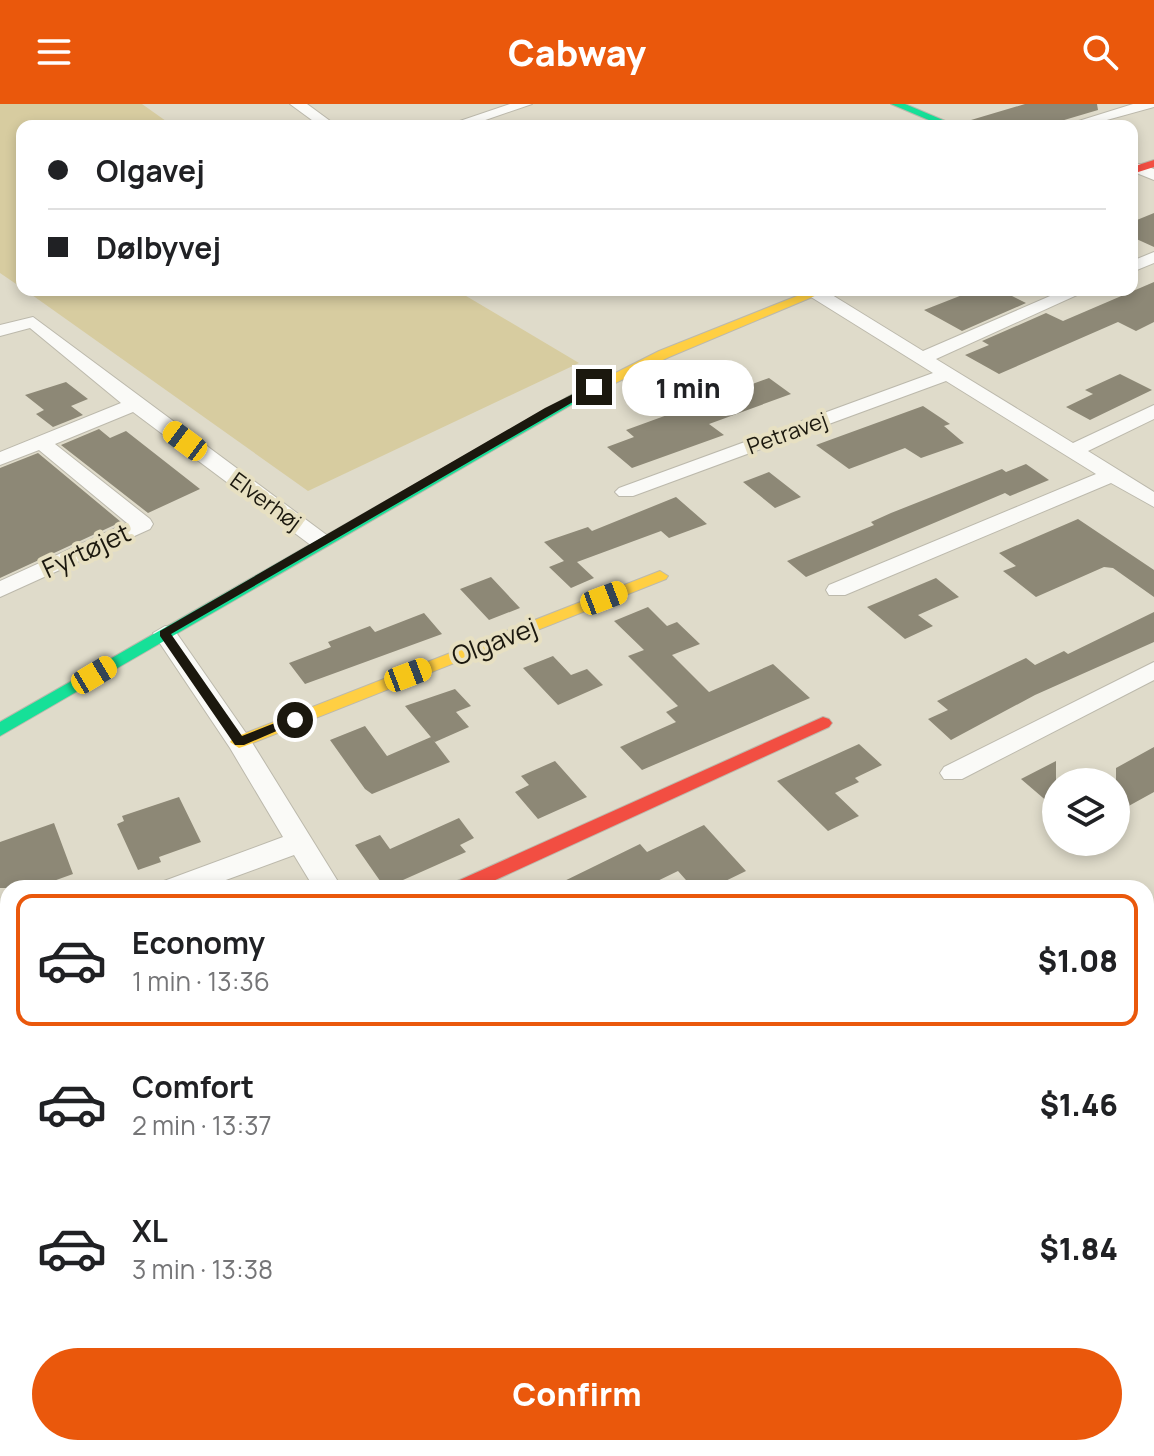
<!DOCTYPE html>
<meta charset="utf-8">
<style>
body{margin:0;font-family:Manrope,sans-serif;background:#f2f2f2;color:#202124;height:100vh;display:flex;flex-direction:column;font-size:30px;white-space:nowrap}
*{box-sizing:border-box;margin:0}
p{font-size:26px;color:#757577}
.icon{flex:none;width:44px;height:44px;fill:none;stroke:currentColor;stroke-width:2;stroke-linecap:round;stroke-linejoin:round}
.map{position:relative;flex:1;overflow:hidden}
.drawer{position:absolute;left:0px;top:776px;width:1154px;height:576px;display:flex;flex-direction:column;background:#fff;border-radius:24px 24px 0 0;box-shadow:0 4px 12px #0003}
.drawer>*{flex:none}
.hud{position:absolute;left:16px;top:16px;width:1122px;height:176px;border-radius:16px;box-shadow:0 4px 12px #0003;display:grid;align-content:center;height:176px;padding:0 32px;background:#fff}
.controls{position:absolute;left:1042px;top:664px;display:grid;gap:16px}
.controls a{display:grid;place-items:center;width:88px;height:88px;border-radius:50%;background:#fff;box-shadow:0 4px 12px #0003;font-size:40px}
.end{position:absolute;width:36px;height:36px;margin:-18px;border:10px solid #1b180e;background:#fff;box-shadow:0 0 0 4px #fff}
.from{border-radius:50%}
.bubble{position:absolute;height:56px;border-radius:28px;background:#fff;box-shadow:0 4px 12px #0003;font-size:26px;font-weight:800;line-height:56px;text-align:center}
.car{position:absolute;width:24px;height:48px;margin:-24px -12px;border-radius:10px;box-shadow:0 0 6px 2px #0007;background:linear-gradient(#f5c518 24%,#345 0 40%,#f5c518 0 76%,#345 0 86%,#f5c518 0)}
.hud b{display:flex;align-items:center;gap:28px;height:76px;font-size:30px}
.hud b+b{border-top:2px solid #e0e0e0}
.hud i{width:20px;height:20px;background:#202124}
ul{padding:14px 0 0;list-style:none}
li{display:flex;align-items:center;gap:24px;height:132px;margin:0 16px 12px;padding:0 16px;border:4px solid transparent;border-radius:16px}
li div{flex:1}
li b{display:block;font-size:30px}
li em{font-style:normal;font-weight:800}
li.on{border-color:#ea580c}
li>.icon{width:72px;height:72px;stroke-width:1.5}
.action{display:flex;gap:16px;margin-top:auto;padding:16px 32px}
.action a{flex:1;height:92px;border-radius:48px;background:#ea580c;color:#fff;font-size:32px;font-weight:800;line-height:92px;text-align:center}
header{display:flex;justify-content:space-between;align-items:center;height:104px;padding:0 32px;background:#ea580c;color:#fff;font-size:36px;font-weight:800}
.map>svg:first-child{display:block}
</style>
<header><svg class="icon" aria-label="menu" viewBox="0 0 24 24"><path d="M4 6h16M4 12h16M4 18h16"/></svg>Cabway<svg class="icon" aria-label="search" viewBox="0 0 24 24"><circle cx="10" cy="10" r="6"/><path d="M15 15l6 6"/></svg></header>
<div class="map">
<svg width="1154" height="1352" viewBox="0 0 1154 1352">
<rect width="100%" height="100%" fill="#dfdbca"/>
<!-- green -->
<path fill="#d7cca0" d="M0,0H142L173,22H22V184L0,169Z
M25,186H456L579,259L308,387Z"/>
<!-- building -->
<path fill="#8d8876" d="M1025,0H1097L1098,6L1044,22H972L971,16Z
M1154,109V143L1132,133V118Z
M1154,178V218L1136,227L1118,218L999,270L965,251L989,241L982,237L1046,209L1063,217Z
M975,186H1000L1026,199L962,227L924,206Z
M1120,270L1152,286L1090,316L1066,303L1093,290L1085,286Z
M769,274L791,290L709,320L724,331L632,364L607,343L634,333L626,326Z
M66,278L88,295L71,302L83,311L53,323L36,310L44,306L25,291Z
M923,302L950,320L944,322L964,339L921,354L905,344L849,365L816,341Z
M99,325L110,334L126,327L200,385L148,409L61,341Z
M38,349L121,418L0,474V364Z
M1026,360L1049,376L1010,392L1005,389L806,473L787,457L874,421L871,418L891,409L1002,365L1006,368Z
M769,368L801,393L775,404L743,378Z
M676,393L707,420L669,434L661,427L577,458L594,474L571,484L549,463L564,457L544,438L588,423L592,427Z
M1078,415L1154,466V493L1113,464L1104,463L1036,493L1003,467L1016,462L999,449Z
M491,473L520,504L489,516L460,485Z
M936,474L959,493L918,511L933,522L905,535L867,503Z
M648,503L667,522L677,518L700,540L672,551L709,588L773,560L810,594L642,666L620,643L676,618L666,608L678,602L628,552L644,546L614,517Z
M1154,508V538L1035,591L951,636L928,615L948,606L937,597L1026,554L1035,561L1064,547L1068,550Z
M424,509L442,530L305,580L289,559L331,543L328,538L370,522L375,528Z
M553,552L571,571L587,565L603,581L558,601L523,564Z
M455,585L471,602L456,608L469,623L435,638L405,602Z
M365,622L387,652L431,633L450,658L372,690L365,685L330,636Z
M859,640L882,661L855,674L859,678L835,689L859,712L828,727L777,677Z
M1154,643V688L1116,709V664Z
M555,657L587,693L538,715L515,688L529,681L521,672Z
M1056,657V705L1021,675Z
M179,693L201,738L159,753L161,758L138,766L117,720L124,717L122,712Z
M459,714L474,734L460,741L466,748L385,784L355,741L380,731L390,745Z
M54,719L73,770L34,784H0V738Z
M704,721L746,767L711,784H693L678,767L643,784H550L640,740L647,748Z"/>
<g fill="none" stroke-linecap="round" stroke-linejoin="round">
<!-- street casing -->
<g stroke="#bcb9ac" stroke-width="2">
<path id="street" d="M290,0H307L337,22H320Z
M510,0H532L468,22H445Z
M1133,0H1154V3L1085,22L1069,20Z
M1139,60L1154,65V76L1134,68V62Z
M1154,148V159L1132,168V157Z
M810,186H824L923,247L1064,186H1088L936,255L1073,339L1154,301V315L1088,347L1154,388V403L1111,379L845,491H829L826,486L829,481L1096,370L946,277L633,392H619L615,388L619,384L933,269L811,193Z
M33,213L328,432L331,437L328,442H312L133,308L55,340L150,415L153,420L150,425L0,493V477L127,419L39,346L0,361V348L121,299L30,224L0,232V221Z
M165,522L173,524L248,632L342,784H314L294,751L204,784H160L164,777L283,733L230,644L153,529Z
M1154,558V576L962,675H944L940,669L944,663Z
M8,833V856L0,858V835Z
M1154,1105V1138L1146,1141V1108Z
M8,1127V1159L0,1162V1130Z
M413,1344H463L459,1352H409Z
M648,1344H687L691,1352H652Z
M808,1344H854L850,1352H804Z"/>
</g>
<!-- fast casing -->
<g stroke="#bcb9ac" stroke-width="2">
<path id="fast" d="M891,0H905L957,22H943Z
M573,290L580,294L578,297L0,632V618Z"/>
</g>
<!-- slow casing -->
<g stroke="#bcb9ac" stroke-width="2">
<path id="slow" d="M812,186H829L669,253L578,297H568L566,294L659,247Z
M660,467L668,472L666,475L245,642L239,644L230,638L233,634Z"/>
</g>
<!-- jam casing -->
<g stroke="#bcb9ac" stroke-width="2">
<path id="jam" d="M1154,56V63L1132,70V63Z
M823,613L829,615L832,619L829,623L478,784H450L453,779Z"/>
</g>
<!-- street -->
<use href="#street" fill="#fafaf7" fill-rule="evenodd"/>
<!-- fast -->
<use href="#fast" fill="#16e098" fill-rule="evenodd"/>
<!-- slow -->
<use href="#slow" fill="#ffcf43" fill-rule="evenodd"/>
<!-- jam -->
<use href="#jam" fill="#f24e42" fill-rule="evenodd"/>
</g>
<!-- route -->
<path fill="#1b180e" d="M591,281L599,283L171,530L242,632L295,611L302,616L244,641H235L160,532V527L545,304Z"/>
<g text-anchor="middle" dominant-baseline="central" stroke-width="8" stroke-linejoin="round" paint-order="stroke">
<!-- far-street labels -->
<g font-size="22" fill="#1b180e" stroke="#e7e0c2">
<text transform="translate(787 329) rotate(-20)">Petravej</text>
<text transform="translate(266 397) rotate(36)">Elverhøj</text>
</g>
<!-- street labels -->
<g font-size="26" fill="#1b180e" stroke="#e7e0c2">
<text transform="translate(86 446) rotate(-25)">Fyrtøjet</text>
<text transform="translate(494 537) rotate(-21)">Olgavej</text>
</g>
</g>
</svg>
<div class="controls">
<a><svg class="icon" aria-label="layers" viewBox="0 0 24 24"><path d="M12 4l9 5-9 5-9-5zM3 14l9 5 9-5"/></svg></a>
</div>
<i class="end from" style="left:295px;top:616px"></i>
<i class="end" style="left:594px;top:283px"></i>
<div class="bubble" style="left:622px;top:256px;width:132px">1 min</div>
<i class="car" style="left:185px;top:337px;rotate:307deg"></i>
<i class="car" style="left:604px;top:494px;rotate:69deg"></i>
<i class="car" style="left:94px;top:571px;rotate:59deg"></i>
<i class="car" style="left:408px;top:571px;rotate:69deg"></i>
<div class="hud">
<b><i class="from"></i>Olgavej</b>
<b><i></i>Dølbyvej</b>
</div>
<section class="drawer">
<ul>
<li class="on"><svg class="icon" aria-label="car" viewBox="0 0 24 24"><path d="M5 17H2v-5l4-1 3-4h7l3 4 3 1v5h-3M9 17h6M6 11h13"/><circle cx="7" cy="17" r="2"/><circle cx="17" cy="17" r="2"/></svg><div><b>Economy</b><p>1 min · 13:36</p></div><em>$1.08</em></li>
<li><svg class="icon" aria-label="car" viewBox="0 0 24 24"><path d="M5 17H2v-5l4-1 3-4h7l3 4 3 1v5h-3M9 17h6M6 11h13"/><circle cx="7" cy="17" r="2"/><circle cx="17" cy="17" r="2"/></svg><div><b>Comfort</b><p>2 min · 13:37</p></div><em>$1.46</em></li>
<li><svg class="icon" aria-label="car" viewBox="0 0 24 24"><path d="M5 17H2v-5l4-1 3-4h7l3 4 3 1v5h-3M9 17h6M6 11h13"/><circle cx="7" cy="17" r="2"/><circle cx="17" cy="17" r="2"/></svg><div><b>XL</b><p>3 min · 13:38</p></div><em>$1.84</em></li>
</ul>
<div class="action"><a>Confirm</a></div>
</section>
</div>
